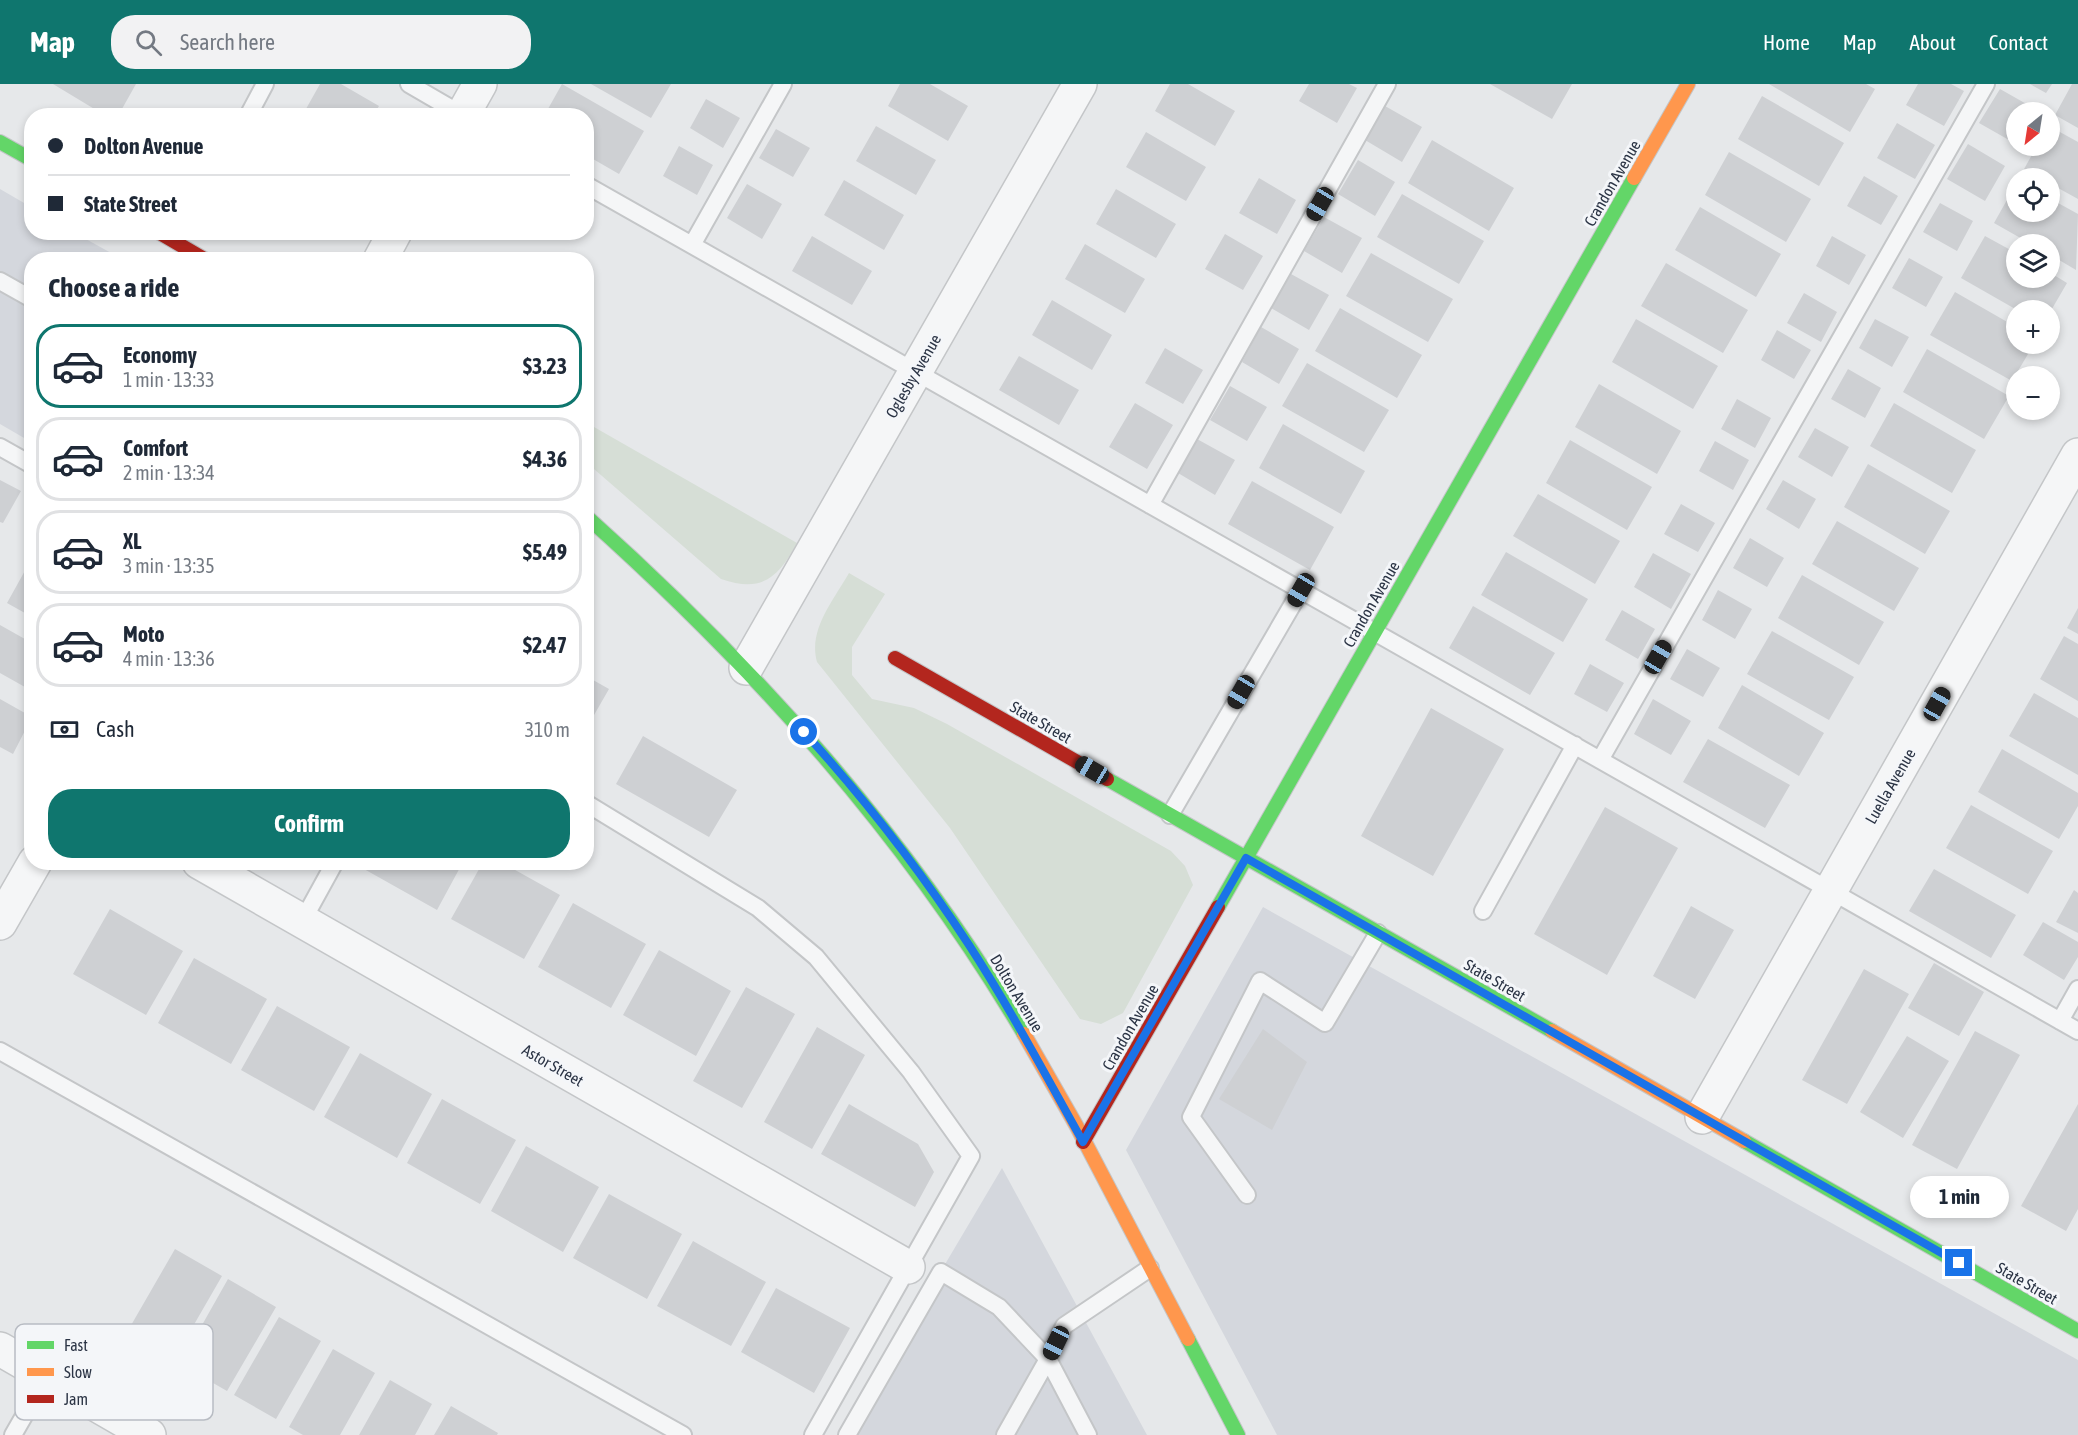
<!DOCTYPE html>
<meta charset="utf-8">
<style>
body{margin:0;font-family:"Asap Condensed",sans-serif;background:#f2f2f3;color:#1f2937;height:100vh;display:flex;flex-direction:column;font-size:22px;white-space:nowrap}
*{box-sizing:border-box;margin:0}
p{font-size:20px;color:#747a83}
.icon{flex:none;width:33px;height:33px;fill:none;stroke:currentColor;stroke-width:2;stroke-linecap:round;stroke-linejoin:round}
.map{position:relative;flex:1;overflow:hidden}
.drawer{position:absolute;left:24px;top:168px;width:570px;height:618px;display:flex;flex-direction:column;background:#fff;border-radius:24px;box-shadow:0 3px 9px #0003}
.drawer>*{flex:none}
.guide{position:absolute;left:24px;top:24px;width:570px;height:132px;border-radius:24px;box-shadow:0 3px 9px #0003;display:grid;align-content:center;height:132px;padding:0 24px;background:#fff}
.needle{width:39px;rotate:210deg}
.tools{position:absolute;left:2006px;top:18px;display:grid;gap:12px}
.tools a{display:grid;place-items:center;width:54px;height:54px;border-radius:50%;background:#fff;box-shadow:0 3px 9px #0003;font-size:30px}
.end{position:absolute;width:27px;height:27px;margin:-14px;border:8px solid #1a73e8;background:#fff;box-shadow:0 0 0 3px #fff}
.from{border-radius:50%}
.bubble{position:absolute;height:42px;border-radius:21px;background:#fff;box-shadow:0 3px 9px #0003;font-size:20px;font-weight:700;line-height:42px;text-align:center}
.car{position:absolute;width:18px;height:36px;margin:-18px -9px;border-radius:8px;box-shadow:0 0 4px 2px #0007;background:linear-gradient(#222 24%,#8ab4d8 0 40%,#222 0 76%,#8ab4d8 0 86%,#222 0)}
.guide b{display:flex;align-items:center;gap:21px;height:57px;font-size:22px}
.guide b+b{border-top:2px solid #e0e1e3}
.guide i{width:15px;height:15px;background:#1f2937}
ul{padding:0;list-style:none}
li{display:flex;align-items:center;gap:18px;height:84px;margin:0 12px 9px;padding:0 12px;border:3px solid #e0e1e3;border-radius:24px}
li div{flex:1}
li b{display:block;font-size:22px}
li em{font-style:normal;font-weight:700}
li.active{border-color:#0f766e}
li>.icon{width:54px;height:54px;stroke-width:1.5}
h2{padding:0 24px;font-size:27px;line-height:72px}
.pay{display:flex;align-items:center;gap:15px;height:66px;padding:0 24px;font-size:22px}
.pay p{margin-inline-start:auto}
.cta{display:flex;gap:12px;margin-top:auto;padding:12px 24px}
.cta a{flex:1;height:69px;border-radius:24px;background:#0f766e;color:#fff;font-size:24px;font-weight:700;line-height:69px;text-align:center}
header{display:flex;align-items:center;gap:36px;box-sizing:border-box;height:84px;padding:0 30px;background:#0f766e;color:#fff}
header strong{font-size:28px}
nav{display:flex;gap:33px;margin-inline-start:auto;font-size:21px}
.search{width:420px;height:54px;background:#f2f2f3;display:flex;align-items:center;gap:15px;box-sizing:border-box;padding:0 21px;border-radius:24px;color:#747a83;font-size:22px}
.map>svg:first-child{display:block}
</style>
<header>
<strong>Map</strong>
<div class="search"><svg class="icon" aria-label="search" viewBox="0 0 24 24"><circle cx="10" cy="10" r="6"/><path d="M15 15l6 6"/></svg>Search here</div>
<nav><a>Home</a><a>Map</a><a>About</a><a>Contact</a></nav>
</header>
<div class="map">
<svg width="2078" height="1351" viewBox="0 0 2078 1351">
<rect width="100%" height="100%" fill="#e6e8ea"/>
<!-- built -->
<path fill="#d4d7dd" d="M0,105L31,123L32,148L75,149L122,175L32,176L31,358L0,340Z
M1263,823L2078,1276V1351H1277L1126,1066Z
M1002,1084L1147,1351H844Z"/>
<!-- green -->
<path fill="#d6ded6" d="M587,339L797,459C778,494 762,509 721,495L587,379Z
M849,489L885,510L852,563V591L872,615L914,624L947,640L1171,767L1185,782L1193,801L1123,929L1101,940L1080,935L950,744L817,578C808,546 833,517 849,489Z"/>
<!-- building -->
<path fill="#ced0d3" d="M53,0H136L118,32H106Z
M320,0H341L379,22L373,32H302Z
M562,0L644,47L619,90L586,71V32H544Z
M591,0H671L651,34Z
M900,0H930L968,22L948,57L888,22Z
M1170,0H1188L1235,27L1215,62L1155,27Z
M1309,0H1349L1357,4L1337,39L1299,17Z
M1490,0H1572L1552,35Z
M1769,0H1866L1875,5L1850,48Z
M1918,0H1951L1964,7L1944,42L1906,21Z
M2030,0H2052L2046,9Z
M2072,0H2078V44L2055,31Z
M2000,5L2037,26L2016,28V60L1979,39Z
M1762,12L1844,59L1819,102L1738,55Z
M706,15L740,34L723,64L690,44Z
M1385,22L1422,43L1402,78L1365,56Z
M1897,39L1935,61L1915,95L1877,74Z
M876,42L936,76L916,111L856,77Z
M2049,42L2078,58V115L2049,99V94H2041L2024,85L2037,62H2049Z
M776,45L810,64L793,93L759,74Z
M1146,48L1206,83L1186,117L1126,83Z
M1432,56L1514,104L1489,147L1408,99Z
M1968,60L2005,82L1985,117L1947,95Z
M679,62L713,81L697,111L663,92Z
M1729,68L1811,115L1786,158L1705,111Z
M1358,76L1395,98L1375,132L1338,110Z
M1864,92L1898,112L1881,141L1847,122Z
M1259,94L1296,116L1277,150L1239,129Z
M844,96L904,131L884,166L824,131Z
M747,100L782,120L762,155L727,134Z
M2016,100V128H2049V114L2078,130L2076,186L2049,170V160H2031L1994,139Z
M1116,105L1176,140L1156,174L1096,140Z
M1402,110L1484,157L1459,200L1377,153Z
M1940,119L1973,137L1957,167L1923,148Z
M1700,123L1781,170L1756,213L1675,166Z
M1324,133L1362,154L1342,189L1304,167Z
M1225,150L1263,172L1243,206L1205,185Z
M812,152L872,187L852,221L792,187Z
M1832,152L1866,171L1849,201L1816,182Z
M1985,152L2016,169V194H2049V188L2067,199L2049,230V226H2017L1961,194Z
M1085,160L1145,195L1125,229L1065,195Z
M1371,169L1453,215L1428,258L1346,212Z
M1909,174L1943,193L1926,223L1892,204Z
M1666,179L1748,226L1723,269L1641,222Z
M1291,190L1329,211L1309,246L1271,224Z
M1955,208L2016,243V260H2034L2012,297L1930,251Z
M1804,209L1837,228L1821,258L1787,239Z
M1052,216L1112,251L1092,286L1032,251Z
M1340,224L1422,271L1397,314L1315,267Z
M1636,235L1718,282L1693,325L1612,278Z
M1875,235L1909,253L1892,283L1859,264Z
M1261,243L1299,265L1279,300L1242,278Z
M1777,246L1811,266L1794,295L1761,276Z
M1165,264L1203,286L1183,320L1145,299Z
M1927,265L2009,312L1984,355L1903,308Z
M1019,272L1079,306L1059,341L999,306Z
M1307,279L1389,326L1364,368L1282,322Z
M1848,285L1881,304L1865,334L1831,315Z
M1599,300L1681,347L1657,390L1575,343Z
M1230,302L1267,323L1247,357L1210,336Z
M1737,315L1771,334L1755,364L1721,345Z
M1135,319L1173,341L1147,385L1109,363Z
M1894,319L1976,366L1952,409L1870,362Z
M1283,340L1365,387L1341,430L1259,384Z
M1815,344L1849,363L1832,393L1798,373Z
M1197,355L1235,376L1215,411L1178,389Z
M1570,356L1652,403L1627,446L1546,399Z
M1715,357L1749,376L1733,406L1699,387Z
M1868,380L1950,427L1925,470L1844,423Z
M0,396L21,407L3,439L0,438Z
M1783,396L1816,415L1799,445L1766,425Z
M1252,397L1334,443L1310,486L1228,440Z
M1538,410L1620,457L1595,500L1513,452Z
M1681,420L1715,439L1698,468L1664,450Z
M1837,437L1919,484L1894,527L1812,480Z
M1750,454L1784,474L1767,503L1733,484Z
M1506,468L1588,515L1563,558L1481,511Z
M1653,469L1691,490L1671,525L1634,503Z
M27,483L32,485V533L7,519Z
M1802,491L1884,538L1859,581L1778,534Z
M1718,506L1752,525L1735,555L1702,536Z
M1473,522L1555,569L1530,611L1449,564Z
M2078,524V550L2067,544Z
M1622,526L1655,545L1638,575L1605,556Z
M0,541L32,559V607L0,589Z
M1772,547L1854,593L1829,636L1747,590Z
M2064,552L2078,560V617L2040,595Z
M1687,565L1720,584L1703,613L1670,595Z
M1590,580L1624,599L1607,628L1574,610Z
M586,592L609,605L586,645Z
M1742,601L1824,649L1799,692L1718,644Z
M2034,609L2078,634V691L2009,652Z
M0,615L32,633L13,670L0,663Z
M1653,615L1691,637L1671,671L1634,650Z
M1431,624L1504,665L1433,792L1361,752Z
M643,652L737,706L709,753L616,700Z
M1708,655L1790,701L1765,744L1683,698Z
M2002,665L2078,709V722L2059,755L1978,708Z
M1971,721L2053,767L2028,810L1946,764Z
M1605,723L1678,764L1607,891L1534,850Z
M368,778H463L437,826L364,785Z
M483,778H501L560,811L524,875L451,835Z
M1934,785L2016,831L1991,874L1909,827Z
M2074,806L2078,809V849L2056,838Z
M573,819L646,860L611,924L538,883Z
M1691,822L1734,846L1695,915L1653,892Z
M110,825L183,867L146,931L73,890Z
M2043,838L2078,858V873L2064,896L2023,871Z
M659,866L731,907L696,972L623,931Z
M194,874L267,915L231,980L158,939Z
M1934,879L1984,908L1959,952L1908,924Z
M1864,885L1909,910L1847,1020L1802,996Z
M746,903L795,930L742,1024L693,997Z
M277,922L350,963L314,1027L241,986Z
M817,943L865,971L812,1065L764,1038Z
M1263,945L1307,978L1272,1046L1219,1015Z
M1975,947L2020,971L1957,1085L1912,1061Z
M1907,952L1949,977L1903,1054L1860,1028Z
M360,969L432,1010L397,1074L324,1033Z
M442,1015L516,1056L480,1120L407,1079Z
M849,1020L918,1060L934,1088L915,1123L821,1070Z
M2078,1020V1125L2066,1147L2021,1122Z
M526,1062L599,1103L563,1168L491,1127Z
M609,1110L682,1150L647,1215L573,1174Z
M693,1157L766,1198L731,1262L657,1222Z
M175,1165L222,1192L173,1277L126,1250Z
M228,1195L276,1223L227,1307L180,1280Z
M776,1204L850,1244L814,1309L741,1268Z
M279,1233L321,1257L276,1335L234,1311Z
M333,1265L375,1289L340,1351H303L289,1343Z
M390,1296L432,1320L415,1351H359Z
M451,1322L498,1349L497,1351H434Z"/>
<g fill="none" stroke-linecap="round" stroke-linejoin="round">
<!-- lane casing -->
<g stroke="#c4c6c8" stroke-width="20">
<path id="lane" d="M409,0L464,32
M248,32L265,0
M586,101L2078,947
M692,161L783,0
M0,197L32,215
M0,363L32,381
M1150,421L1387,0
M1600,676L1986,0
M586,719L758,824L816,873L911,988L971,1072L813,1351
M1170,731L1301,506
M1483,827L1575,661
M302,838L335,778
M2060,937L2078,905
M0,967L683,1351
M1247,1111L1191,1033L1260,897L1325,939L1378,849
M13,1351L47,1292
M847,1351L941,1188L999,1223L1048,1275L1005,1351
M1088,1351L1048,1275L1064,1242L1150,1184"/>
</g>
<!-- street casing -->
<g stroke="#c4c6c8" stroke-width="36">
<path id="street" d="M462,32L480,0
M380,176L395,148
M746,584L1080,0
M199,778L908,1183
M0,839L35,778
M1702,1033L2078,371
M0,1265L149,1351"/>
</g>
<!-- fast casing -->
<g stroke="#c4c6c8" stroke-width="16">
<path id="fast" d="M0,58L32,76
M586,432C757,585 907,752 1024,950
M1107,695L1552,947
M1218,823L1634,94
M1744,1057L2078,1247
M1188,1255L1238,1351"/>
</g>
<!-- slow casing -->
<g stroke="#c4c6c8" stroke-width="16">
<path id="slow" d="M1634,94L1688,0
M1552,947L1744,1057
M1024,950L1076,1041L1188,1255"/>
</g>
<!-- jam casing -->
<g stroke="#c4c6c8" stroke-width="16">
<path id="jam" d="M158,148L206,176
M895,574L1107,695
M1083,1058L1218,823"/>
</g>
<!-- lane -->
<use href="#lane" stroke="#f5f6f7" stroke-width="16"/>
<!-- street -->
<use href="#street" stroke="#f5f6f7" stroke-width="33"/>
<!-- fast -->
<use href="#fast" stroke="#63d668" stroke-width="14"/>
<!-- slow -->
<use href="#slow" stroke="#ff974d" stroke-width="14"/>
<!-- jam -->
<use href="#jam" stroke="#b3261e" stroke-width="14"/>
</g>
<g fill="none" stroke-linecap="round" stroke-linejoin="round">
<!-- route -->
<path stroke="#1a73e8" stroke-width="8" d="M804,648C864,714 920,786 969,861C1010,924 1046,992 1083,1058L1246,774L1959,1179"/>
</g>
<g text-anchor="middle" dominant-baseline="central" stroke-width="6" stroke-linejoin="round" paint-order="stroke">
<!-- street labels -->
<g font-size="16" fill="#2b3445" stroke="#f4f6f9">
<text transform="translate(1612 99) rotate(-60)">Crandon Avenue</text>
<text transform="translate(913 292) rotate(-60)">Oglesby Avenue</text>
<text transform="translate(1371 520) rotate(-60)">Crandon Avenue</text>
<text transform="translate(1041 638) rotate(30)">State Street</text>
<text transform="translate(1890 702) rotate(-60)">Luella Avenue</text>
<text transform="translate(1495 896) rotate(30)">State Street</text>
<text transform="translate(1017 909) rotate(59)">Dolton Avenue</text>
<text transform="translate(1130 943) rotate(-60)">Crandon Avenue</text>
<text transform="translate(553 981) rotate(30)">Astor Street</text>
<text transform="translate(2027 1199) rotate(30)">State Street</text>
</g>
</g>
<!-- legend -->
<rect x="15" y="1240" width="198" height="96" rx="9" fill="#f4f6f9" stroke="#b8bcc3" stroke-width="1.5"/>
<rect x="27" y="1257" width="27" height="8" fill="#63d668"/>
<rect x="27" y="1284" width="27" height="8" fill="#ff974d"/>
<rect x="27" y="1311" width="27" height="8" fill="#b3261e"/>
<g font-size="16" fill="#2b3445">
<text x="64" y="1267">Fast</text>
<text x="64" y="1294">Slow</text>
<text x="64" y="1321">Jam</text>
</g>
</svg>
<div class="tools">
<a><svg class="needle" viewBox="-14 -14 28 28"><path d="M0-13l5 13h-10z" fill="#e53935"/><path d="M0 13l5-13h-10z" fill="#747a83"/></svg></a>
<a><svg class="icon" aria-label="locate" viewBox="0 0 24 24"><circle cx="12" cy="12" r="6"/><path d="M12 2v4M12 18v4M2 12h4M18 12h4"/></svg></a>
<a><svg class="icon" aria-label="layers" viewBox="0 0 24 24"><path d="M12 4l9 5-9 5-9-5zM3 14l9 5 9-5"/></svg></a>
<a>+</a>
<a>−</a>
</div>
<i class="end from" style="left:804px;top:648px"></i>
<i class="end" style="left:1959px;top:1179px"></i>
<div class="bubble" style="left:1910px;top:1092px;width:99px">1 min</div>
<i class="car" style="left:1320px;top:120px;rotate:210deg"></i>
<i class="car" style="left:1301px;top:506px;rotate:210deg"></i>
<i class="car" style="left:1658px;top:573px;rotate:30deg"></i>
<i class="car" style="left:1241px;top:608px;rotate:210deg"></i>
<i class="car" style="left:1937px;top:620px;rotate:29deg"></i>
<i class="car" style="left:1092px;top:686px;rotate:300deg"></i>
<i class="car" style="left:1056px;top:1259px;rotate:206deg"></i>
<div class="guide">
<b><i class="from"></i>Dolton Avenue</b>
<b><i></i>State Street</b>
</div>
<section class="drawer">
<h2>Choose a ride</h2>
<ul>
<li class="active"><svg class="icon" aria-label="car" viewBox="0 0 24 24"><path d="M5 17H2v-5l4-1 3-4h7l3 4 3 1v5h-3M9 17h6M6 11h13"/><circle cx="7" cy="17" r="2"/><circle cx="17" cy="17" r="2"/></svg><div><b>Economy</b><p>1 min · 13:33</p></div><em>$3.23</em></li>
<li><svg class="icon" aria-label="car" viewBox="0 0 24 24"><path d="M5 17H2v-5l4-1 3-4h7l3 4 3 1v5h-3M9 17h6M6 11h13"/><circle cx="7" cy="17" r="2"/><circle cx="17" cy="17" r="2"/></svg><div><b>Comfort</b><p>2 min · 13:34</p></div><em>$4.36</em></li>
<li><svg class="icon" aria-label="car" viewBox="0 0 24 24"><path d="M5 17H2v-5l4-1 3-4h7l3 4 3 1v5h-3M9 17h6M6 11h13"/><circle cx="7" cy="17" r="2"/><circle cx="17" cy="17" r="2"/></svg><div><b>XL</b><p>3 min · 13:35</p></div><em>$5.49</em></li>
<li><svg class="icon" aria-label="car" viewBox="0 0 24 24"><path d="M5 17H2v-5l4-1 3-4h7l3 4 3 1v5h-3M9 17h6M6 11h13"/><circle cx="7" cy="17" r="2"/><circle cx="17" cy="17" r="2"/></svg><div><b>Moto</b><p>4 min · 13:36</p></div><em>$2.47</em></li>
</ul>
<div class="pay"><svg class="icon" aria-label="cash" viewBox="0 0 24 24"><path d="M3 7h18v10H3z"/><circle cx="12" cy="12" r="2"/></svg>Cash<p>310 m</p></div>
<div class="cta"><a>Confirm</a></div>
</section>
</div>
